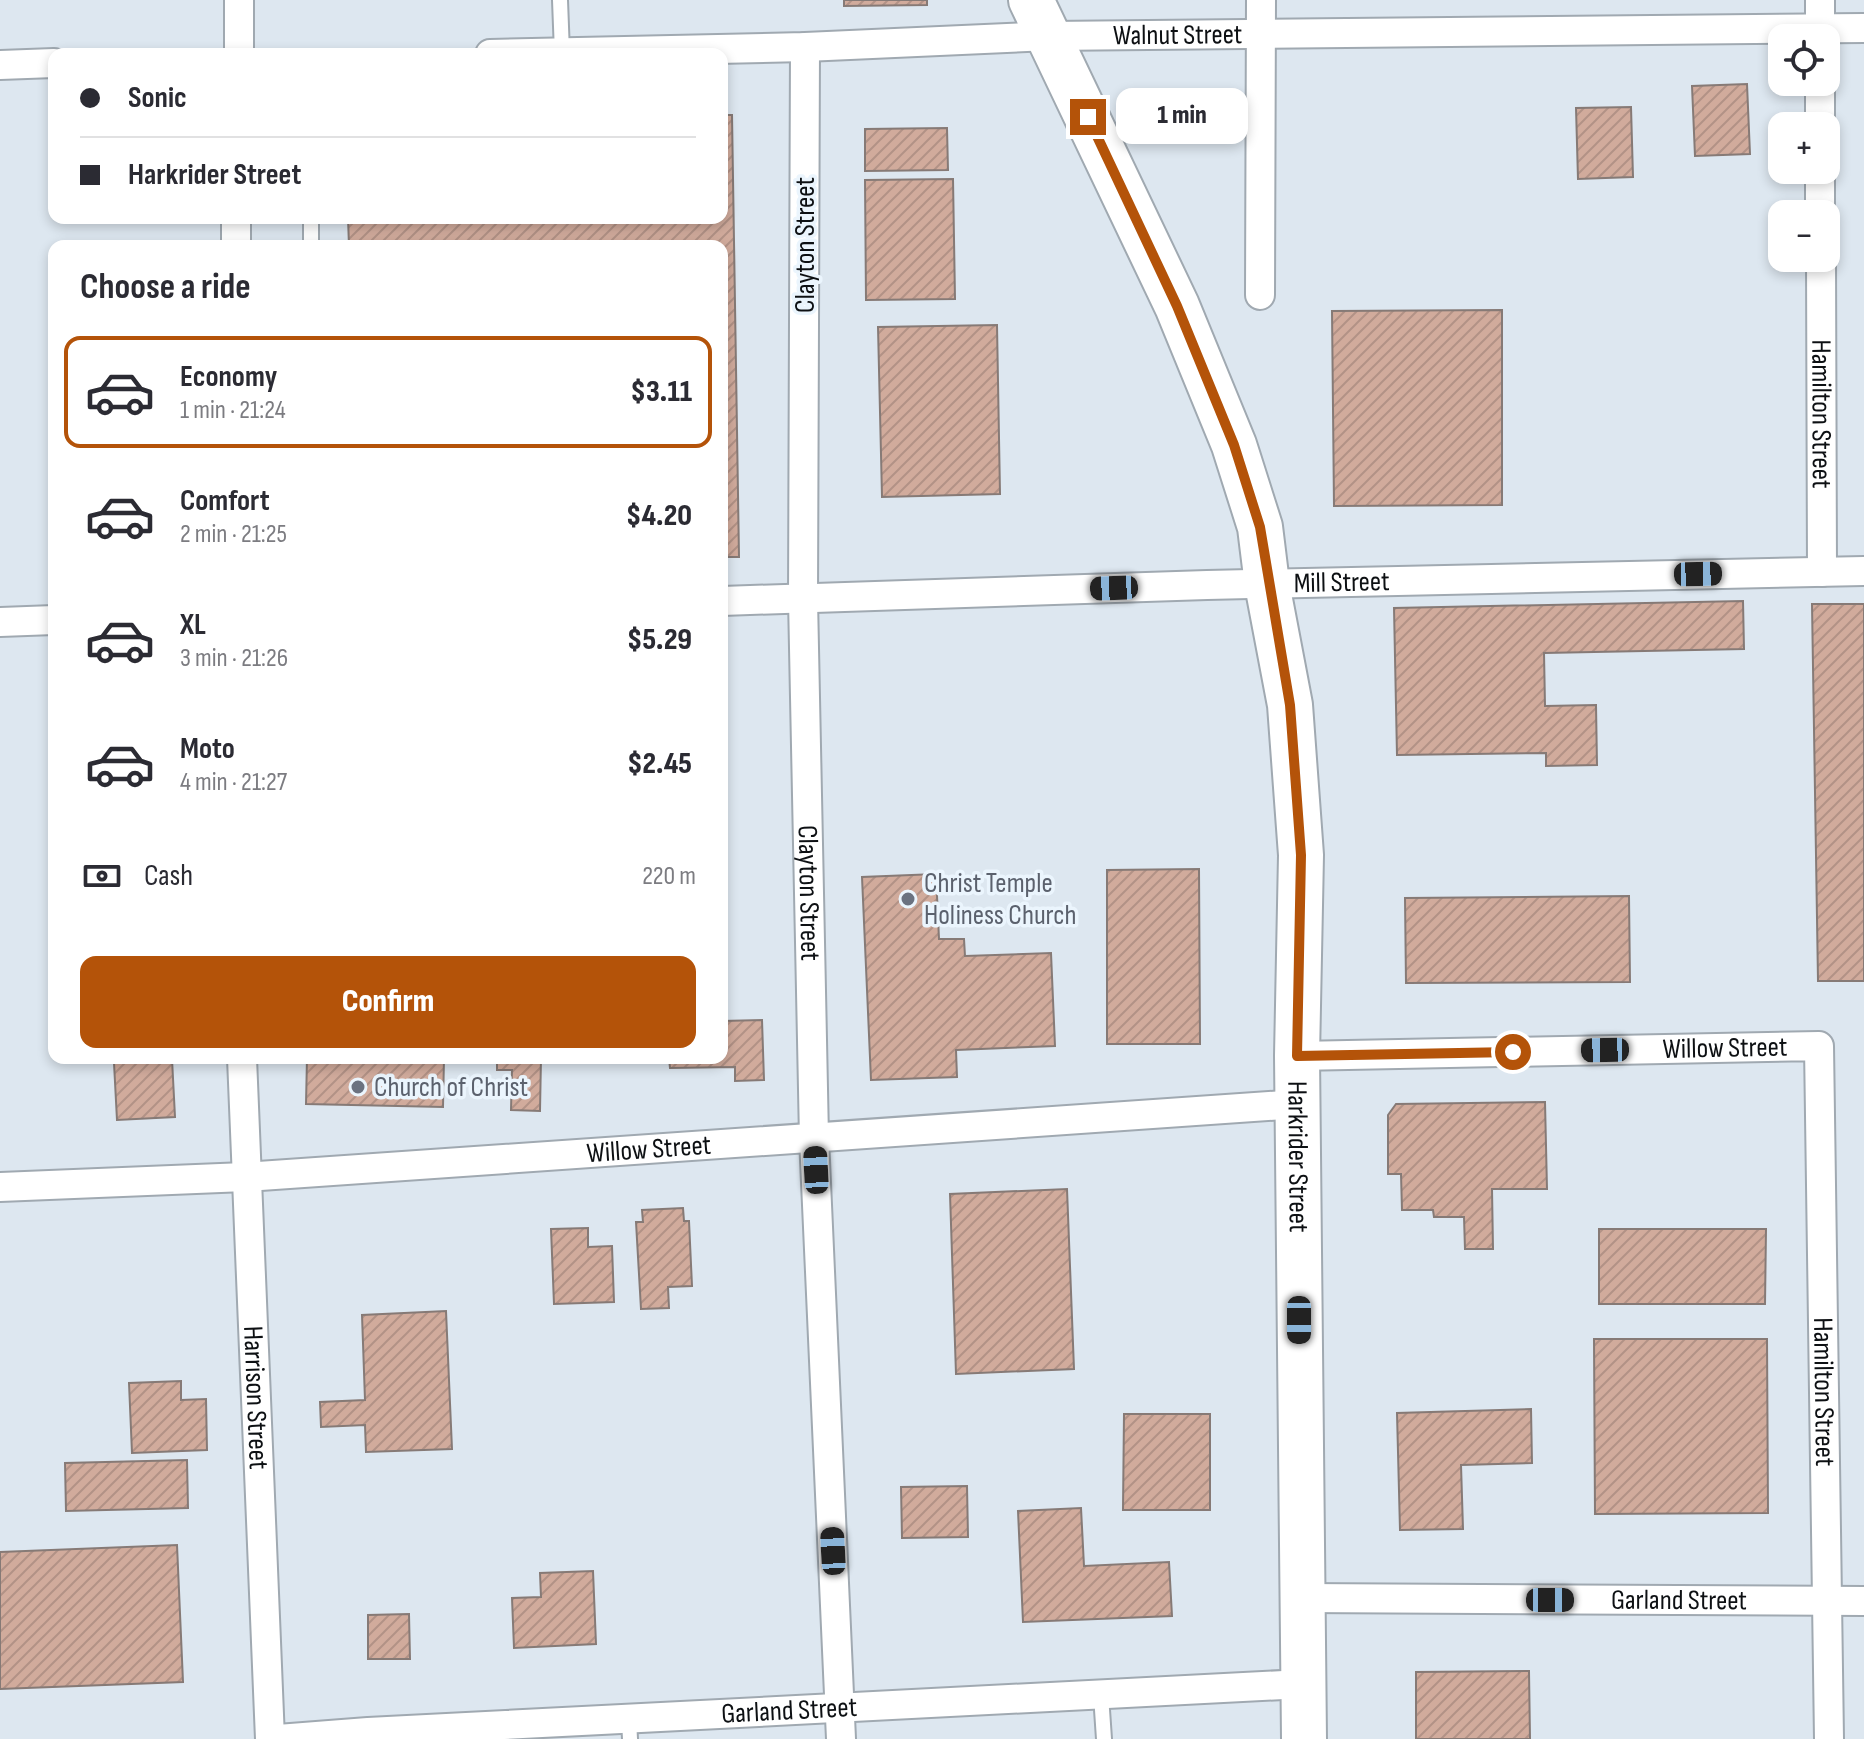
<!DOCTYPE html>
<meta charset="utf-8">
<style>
body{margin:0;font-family:"Sofia Sans Condensed",sans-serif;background:#f7f7f7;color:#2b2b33;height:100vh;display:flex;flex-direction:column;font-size:30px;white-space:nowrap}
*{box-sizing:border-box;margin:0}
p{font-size:26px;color:#7c7c81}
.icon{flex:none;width:44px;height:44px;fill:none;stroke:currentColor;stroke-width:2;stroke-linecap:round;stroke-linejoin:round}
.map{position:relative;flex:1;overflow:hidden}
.side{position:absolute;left:48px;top:240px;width:680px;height:824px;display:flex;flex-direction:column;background:#fff;border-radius:16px;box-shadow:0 4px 12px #0003}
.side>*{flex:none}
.banner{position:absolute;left:48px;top:48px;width:680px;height:176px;border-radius:16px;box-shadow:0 4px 12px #0003;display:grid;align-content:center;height:176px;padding:0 32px;background:#fff}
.fabs{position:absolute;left:1768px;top:24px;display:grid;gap:16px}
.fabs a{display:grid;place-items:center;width:72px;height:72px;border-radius:16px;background:#fff;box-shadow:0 4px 12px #0003;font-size:40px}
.end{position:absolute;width:36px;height:36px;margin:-18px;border:10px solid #b45309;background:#fff;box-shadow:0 0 0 4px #fff}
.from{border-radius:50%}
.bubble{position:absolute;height:56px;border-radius:16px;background:#fff;box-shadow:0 4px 12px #0003;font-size:26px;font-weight:800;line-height:56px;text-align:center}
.car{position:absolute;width:24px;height:48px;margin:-24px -12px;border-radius:10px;box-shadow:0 0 6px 2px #0007;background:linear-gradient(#222 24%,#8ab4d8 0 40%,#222 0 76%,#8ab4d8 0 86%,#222 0)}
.banner b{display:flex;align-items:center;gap:28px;height:76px;font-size:30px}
.banner b+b{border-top:2px solid #e1e1e2}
.banner i{width:20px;height:20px;background:#2b2b33}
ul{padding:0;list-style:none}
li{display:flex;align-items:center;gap:24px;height:112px;margin:0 16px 12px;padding:0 16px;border:4px solid transparent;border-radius:16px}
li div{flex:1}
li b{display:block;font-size:30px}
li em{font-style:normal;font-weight:800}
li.current{border-color:#b45309}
li>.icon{width:72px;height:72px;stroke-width:1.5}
h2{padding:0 32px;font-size:36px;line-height:96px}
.pay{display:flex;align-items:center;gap:20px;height:88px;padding:0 32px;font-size:30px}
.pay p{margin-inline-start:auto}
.primary-button{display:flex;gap:16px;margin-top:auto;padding:16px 32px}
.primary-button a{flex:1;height:92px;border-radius:16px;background:#b45309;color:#fff;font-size:32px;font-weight:800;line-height:92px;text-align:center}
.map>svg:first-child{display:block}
</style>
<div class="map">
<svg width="1864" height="1739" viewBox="0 0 1864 1739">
<defs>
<pattern id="building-hatch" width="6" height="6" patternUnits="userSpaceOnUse" patternTransform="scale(2)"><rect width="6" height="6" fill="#d1ab9c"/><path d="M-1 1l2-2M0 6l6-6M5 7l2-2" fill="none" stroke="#b29286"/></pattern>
</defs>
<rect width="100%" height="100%" fill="#dde7f0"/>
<!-- building -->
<path fill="url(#building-hatch)" stroke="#867a76" stroke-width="2" d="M844,0H927V5L844,6Z
M1747,84L1750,154L1695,156L1692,86Z
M1631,107L1633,177L1578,179L1576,108Z
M722,115H732L739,557H722V246H349L348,218H722Z
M947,128L948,170L865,171V129Z
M953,179L955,299L866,300L865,180Z
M1502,310V505L1334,506L1332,311Z
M997,325L1000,494L882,497L878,327Z
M1743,601L1744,649L1544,653L1545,706L1596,705L1597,765L1546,766V753L1397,755L1394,608Z
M1812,604H1864V981H1818Z
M1199,869L1200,1044H1107V870Z
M936,874L939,939H964L965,956L1051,953L1055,1046L956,1050L957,1077L871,1080L862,877Z
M1629,896L1630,982L1406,983L1405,898Z
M762,1020L764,1080L735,1081V1067L670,1068L669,1058H722V1021Z
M307,1058H444L443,1107L306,1104Z
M478,1058H541L540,1111L511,1110L512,1070H497V1061H478Z
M172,1059L175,1117L117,1120L114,1063Z
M1545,1102L1547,1189H1492L1493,1249H1465L1464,1217H1434L1433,1210H1402L1401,1174H1388V1115L1396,1104Z
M1067,1189L1074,1369L956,1374L950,1194Z
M683,1208L684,1221H689L692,1286L668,1287L669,1308L641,1309L636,1222H643L642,1210Z
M588,1228V1247L612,1246L614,1302L554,1304L551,1229Z
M1599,1229H1766L1765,1304H1599Z
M446,1311L452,1449L366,1452L365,1425L321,1427L320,1402L365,1400L362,1315Z
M1594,1339H1767L1768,1513L1595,1514Z
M181,1381V1400L206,1399L207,1450L132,1453L129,1383Z
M1531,1409L1532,1463L1461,1465L1463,1529L1400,1530L1397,1413Z
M1124,1414H1210V1510H1123Z
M187,1460L188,1508L66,1511L65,1463Z
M967,1486L968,1537L902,1538L901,1487Z
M1081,1508L1084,1566L1169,1562L1172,1616L1023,1622L1018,1511Z
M177,1545L183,1682L0,1689V1552Z
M593,1571L596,1644L514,1648L512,1598L541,1597L540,1573Z
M409,1614L410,1659H368V1615Z
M1529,1671L1530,1739H1416V1672Z"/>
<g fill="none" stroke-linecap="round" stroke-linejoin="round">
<!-- service casing -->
<g stroke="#a0a9b1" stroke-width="18">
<path id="service" d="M560,0L562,53
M311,246V218
M1101,1695L1104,1739
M629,1719L630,1739"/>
</g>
<!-- minor casing -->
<g stroke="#a0a9b1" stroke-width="32">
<g id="minor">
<path d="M1820,0V38"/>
<path id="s1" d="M805,47L803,599L814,1138L841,1739"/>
<path d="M239,54V0"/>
<path id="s2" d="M490,54L805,47L1049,36L1864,28"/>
<path d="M0,65L54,63"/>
<path d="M1820,82V126"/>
<path d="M1820,170V214"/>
<path d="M236,246V218"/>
<path id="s3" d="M1821,258L1822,572"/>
<path d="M1260,295L1261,0"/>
<path id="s4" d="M722,601L1207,585L1864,571"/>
<path d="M0,622L54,620"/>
<path id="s5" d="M1297,1056L1819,1046L1829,1739"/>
<path id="s6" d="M242,1058L270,1739"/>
<path id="s7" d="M0,1187L245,1177L1298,1104"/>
<path id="s8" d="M1301,1598L1864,1601"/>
<path id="s9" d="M278,1739L368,1732L1302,1684"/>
</g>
</g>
<!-- primary casing -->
<g stroke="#a0a9b1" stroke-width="48">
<g id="primary">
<path id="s10" d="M1031,0L1177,306L1234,445L1260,527L1267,584L1290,705L1301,855L1297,1056L1304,1739"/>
</g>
</g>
<!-- service -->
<use href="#service" stroke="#fff" stroke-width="14"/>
<!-- minor -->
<use href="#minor" stroke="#fff" stroke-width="28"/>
<!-- primary -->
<use href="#primary" stroke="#fff" stroke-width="44"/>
</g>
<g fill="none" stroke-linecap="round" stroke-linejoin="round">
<!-- route -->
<path stroke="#b45309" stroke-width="10" d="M1088,117L1177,306L1234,445L1260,527L1290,705L1301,855L1297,1056L1513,1052"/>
</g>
<!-- markers -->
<g fill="#6b7280" stroke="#ebf5fd" stroke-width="3">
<circle cx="908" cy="899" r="8"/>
<circle cx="358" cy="1087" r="8"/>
</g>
<g text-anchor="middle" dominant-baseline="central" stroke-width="7" stroke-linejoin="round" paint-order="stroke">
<!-- street labels -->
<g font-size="28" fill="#0d1013" stroke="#ebf5fd">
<text stroke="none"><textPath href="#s2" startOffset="688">Walnut Street</textPath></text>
<text transform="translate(805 245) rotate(-90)">Clayton Street</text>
<text stroke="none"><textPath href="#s3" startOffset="156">Hamilton Street</textPath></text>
<text stroke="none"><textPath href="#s4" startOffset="620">Mill Street</textPath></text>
<text stroke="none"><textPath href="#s1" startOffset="846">Clayton Street</textPath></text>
<text stroke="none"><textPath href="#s5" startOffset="428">Willow Street</textPath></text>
<text stroke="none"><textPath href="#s7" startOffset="650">Willow Street</textPath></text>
<text stroke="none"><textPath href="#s10" startOffset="1208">Harkrider Street</textPath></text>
<text stroke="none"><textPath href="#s5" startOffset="868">Hamilton Street</textPath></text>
<text stroke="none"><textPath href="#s6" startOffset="340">Harrison Street</textPath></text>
<text stroke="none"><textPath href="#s8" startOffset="378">Garland Street</textPath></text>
<text stroke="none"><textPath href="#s9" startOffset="512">Garland Street</textPath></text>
</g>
<!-- worship labels -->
<g font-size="28" fill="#5b616d" stroke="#ebf5fd" text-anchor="start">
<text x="924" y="883">Christ Temple<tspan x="924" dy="32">Holiness Church</tspan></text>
<text x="374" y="1087">Church of Christ</text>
</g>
</g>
</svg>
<div class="fabs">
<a><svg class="icon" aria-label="locate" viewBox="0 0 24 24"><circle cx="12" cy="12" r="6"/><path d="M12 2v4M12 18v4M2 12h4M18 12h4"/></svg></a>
<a>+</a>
<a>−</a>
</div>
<i class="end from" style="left:1513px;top:1052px"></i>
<i class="end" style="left:1088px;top:117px"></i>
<div class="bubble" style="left:1116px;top:88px;width:132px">1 min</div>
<i class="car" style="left:1698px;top:574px;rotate:89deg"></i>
<i class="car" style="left:1114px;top:588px;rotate:268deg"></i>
<i class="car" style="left:1605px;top:1050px;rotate:269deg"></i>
<i class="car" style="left:816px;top:1170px;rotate:357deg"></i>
<i class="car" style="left:1299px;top:1320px;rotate:180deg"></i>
<i class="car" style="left:833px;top:1551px;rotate:357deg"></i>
<i class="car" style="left:1550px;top:1600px;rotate:90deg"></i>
<div class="banner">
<b><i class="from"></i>Sonic</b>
<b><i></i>Harkrider Street</b>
</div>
<section class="side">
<h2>Choose a ride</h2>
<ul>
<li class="current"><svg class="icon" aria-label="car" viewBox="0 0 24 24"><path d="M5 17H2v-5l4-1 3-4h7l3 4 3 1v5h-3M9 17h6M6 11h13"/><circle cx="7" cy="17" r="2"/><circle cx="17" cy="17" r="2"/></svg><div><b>Economy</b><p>1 min · 21:24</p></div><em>$3.11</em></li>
<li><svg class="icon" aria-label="car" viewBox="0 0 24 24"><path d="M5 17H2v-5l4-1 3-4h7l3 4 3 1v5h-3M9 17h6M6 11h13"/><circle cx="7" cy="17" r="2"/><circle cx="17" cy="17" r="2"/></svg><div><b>Comfort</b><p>2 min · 21:25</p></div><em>$4.20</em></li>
<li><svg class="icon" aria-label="car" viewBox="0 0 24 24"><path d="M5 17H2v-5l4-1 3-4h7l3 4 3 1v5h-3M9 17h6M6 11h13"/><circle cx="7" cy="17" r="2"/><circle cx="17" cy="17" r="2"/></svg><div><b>XL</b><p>3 min · 21:26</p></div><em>$5.29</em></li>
<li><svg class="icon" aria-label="car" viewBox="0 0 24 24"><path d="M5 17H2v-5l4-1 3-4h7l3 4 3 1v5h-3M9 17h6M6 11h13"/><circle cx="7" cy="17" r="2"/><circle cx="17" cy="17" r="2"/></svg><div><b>Moto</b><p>4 min · 21:27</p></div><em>$2.45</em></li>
</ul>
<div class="pay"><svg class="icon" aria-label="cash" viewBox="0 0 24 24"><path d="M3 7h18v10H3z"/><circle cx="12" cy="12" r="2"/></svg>Cash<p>220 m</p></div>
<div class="primary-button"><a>Confirm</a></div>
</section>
</div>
